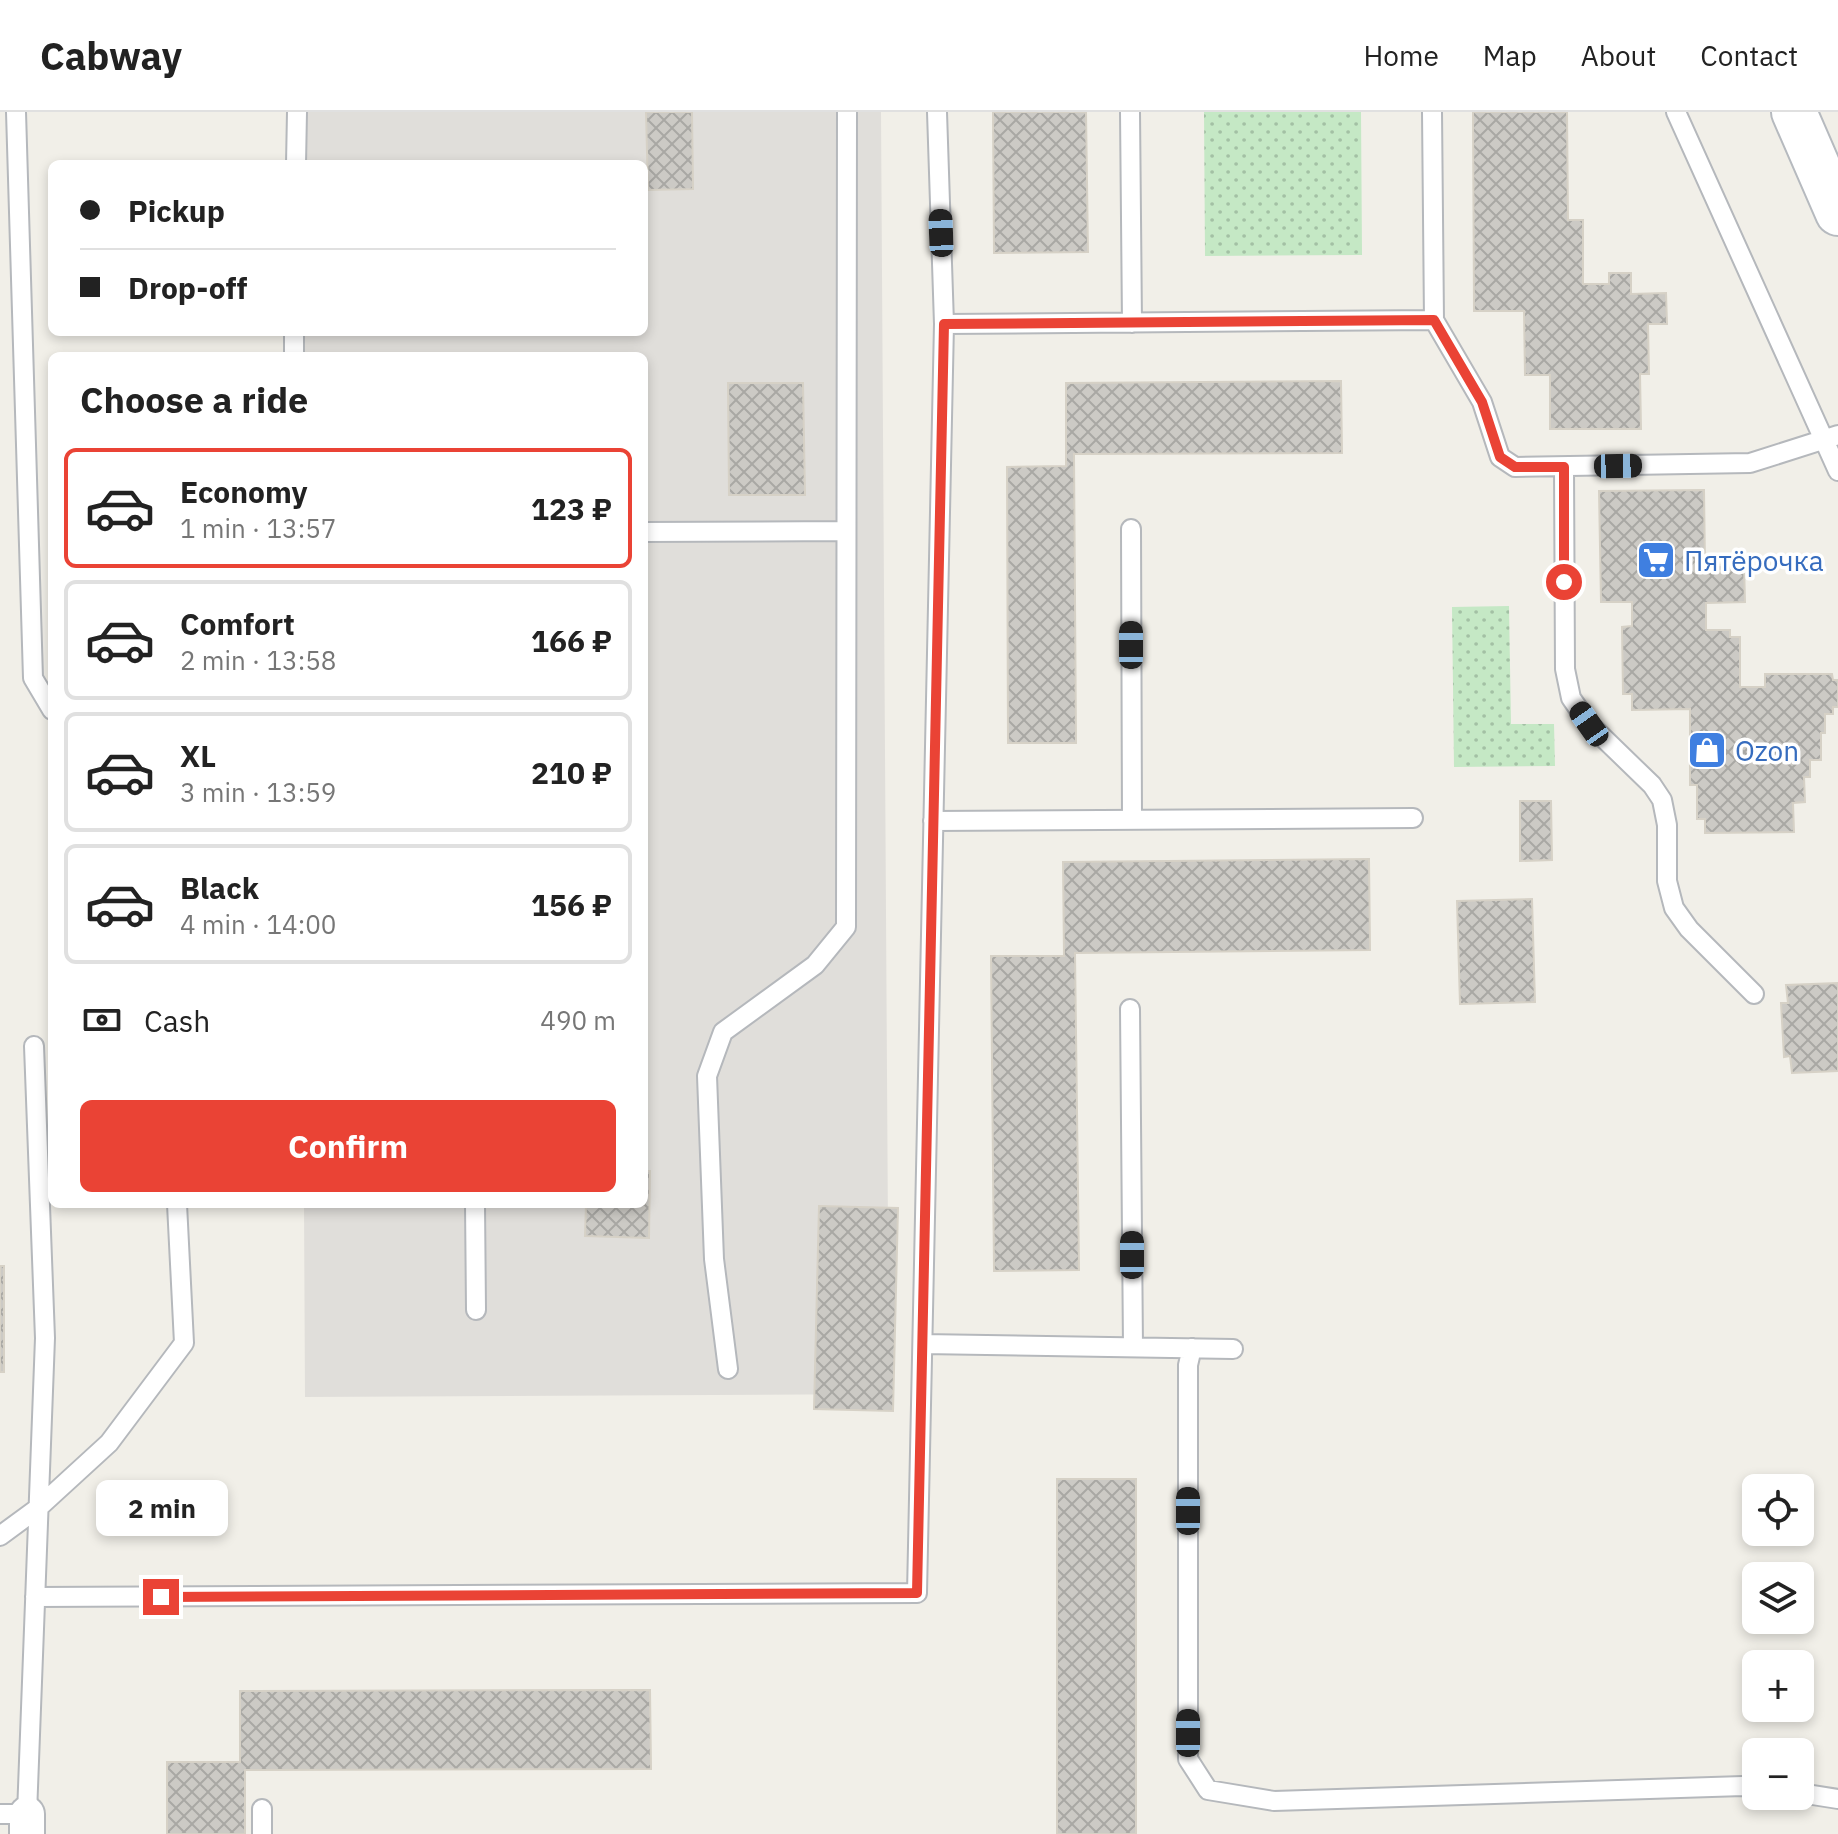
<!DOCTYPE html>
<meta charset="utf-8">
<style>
body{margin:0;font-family:"IBM Plex Sans",sans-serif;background:#f6f6f6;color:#222;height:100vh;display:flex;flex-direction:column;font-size:30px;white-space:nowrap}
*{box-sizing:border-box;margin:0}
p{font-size:26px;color:#767676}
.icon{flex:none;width:44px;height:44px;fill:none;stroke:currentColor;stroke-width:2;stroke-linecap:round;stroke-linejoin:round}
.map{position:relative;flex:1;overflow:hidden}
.panel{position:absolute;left:48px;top:240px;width:600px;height:856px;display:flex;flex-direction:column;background:#fff;border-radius:12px;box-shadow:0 4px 12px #0003}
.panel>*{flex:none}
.hud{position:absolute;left:48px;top:48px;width:600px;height:176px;border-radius:12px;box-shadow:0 4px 12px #0003;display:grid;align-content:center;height:176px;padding:0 32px;background:#fff}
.buttons{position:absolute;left:1742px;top:1362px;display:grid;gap:16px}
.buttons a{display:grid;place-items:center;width:72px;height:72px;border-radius:12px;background:#fff;box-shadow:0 4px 12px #0003;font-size:40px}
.end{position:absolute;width:36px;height:36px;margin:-18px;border:10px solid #ea4335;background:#fff;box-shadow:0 0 0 4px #fff}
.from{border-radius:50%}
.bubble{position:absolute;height:56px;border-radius:12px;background:#fff;box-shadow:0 4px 12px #0003;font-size:26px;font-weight:700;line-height:56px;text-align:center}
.car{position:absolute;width:24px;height:48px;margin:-24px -12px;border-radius:10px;box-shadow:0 0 6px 2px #0007;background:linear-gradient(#222 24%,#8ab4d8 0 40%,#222 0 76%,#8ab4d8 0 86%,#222 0)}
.hud b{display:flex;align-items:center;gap:28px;height:76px;font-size:30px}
.hud b+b{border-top:2px solid #e0e0e0}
.hud i{width:20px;height:20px;background:#222}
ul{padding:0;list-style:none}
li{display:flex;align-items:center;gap:24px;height:120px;margin:0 16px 12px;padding:0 16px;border:4px solid #e0e0e0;border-radius:12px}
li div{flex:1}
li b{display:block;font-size:30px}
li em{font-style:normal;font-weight:700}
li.selected{border-color:#ea4335}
li>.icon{width:72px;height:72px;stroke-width:1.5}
h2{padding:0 32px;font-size:36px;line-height:96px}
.pay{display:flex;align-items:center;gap:20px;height:88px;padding:0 32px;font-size:30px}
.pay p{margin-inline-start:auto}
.primary-button{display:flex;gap:16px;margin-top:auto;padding:16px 32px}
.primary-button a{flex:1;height:92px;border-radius:12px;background:#ea4335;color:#fff;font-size:32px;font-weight:700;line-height:92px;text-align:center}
header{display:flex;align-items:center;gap:48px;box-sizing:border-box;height:112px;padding:0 40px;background:#fff;border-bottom:2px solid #e0e0e0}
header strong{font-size:38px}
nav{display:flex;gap:44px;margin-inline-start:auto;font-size:28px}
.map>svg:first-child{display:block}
</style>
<header>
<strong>Cabway</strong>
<nav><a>Home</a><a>Map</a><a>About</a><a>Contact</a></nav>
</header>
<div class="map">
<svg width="1838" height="1722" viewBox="0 0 1838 1722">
<defs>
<pattern id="park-dots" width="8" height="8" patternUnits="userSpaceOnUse" patternTransform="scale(2)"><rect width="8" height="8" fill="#c5e8c5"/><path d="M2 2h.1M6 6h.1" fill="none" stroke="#a3c0a4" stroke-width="1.8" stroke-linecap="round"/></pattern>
<pattern id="building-cross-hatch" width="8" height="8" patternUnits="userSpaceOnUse" patternTransform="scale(2)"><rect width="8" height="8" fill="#cccac5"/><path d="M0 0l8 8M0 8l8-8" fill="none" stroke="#a9a8a4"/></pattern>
</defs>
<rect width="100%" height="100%" fill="#f1efe8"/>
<!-- industrial -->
<path fill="#e0deda" d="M298,0H881L889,1282L305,1285L304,1092H644V244H299V220H644V52H298Z"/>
<!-- park -->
<path fill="url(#park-dots)" d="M1204,0H1361L1362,143L1205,144Z
M1509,494L1511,612H1554L1555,654L1454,655L1452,495Z"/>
<!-- building -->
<path fill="url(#building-cross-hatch)" stroke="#d6d1c6" stroke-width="2" d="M646,0H692L693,77L648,78Z
M993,0H1086L1088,140L994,141Z
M1473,0H1567L1568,108H1583V172H1609V161H1631V182L1666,181L1667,212H1648L1649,262H1640L1641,317H1550V263H1525L1524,199H1474Z
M1341,269L1342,341L1074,342L1076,631H1008L1007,355L1066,354V271Z
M728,271H803L805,383H729Z
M1704,378L1705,453L1744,452L1745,490L1706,491V518H1730V525H1740V575H1765V562H1832L1833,568H1838V595H1833V602H1825V621H1821V648H1810V665H1804L1805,690L1793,691L1794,720L1705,721V707H1697V673H1690V597L1632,598V582H1623L1622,515L1632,514V490H1601L1599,379Z
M1520,689H1551L1552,748L1520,749Z
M1369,747L1370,838L1075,841L1079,1158L994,1159L991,844H1064L1063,750Z
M1532,787L1535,890L1460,892L1457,789Z
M1838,871V959L1792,961L1790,944L1784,945L1781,891H1788L1786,873Z
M644,1059H650L649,1126L585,1124L586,1092H644Z
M819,1094L898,1096L893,1299L814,1297Z
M0,1154H4V1260H0Z
M1057,1367H1136V1722H1057Z
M650,1578L651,1657L245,1658V1722H167V1650H240V1579Z"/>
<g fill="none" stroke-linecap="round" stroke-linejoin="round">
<!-- lane casing -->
<g stroke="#b5b8bc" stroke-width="22">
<path id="lane" d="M16,0L33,566L52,598
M1130,0L1132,211
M1432,0L1434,208L1482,290L1500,345L1515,355L1750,351L1838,323
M1676,0L1838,359
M296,52L297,0
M944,212L1434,208
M294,244V220
M1564,355L1565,557L1571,586L1589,612L1652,673L1662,688L1667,713V769L1674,796L1689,817L1754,882
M1131,417L1132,707
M644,420L846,419
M933,709L1413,706
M1130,897L1133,1235
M475,1092L476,1198
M923,1232L1233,1237
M1192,1236L1188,1253V1647L1208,1678L1274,1689L1743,1674L1756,1675
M728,1257L714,1147L707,964L723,920L815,853L846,815L847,0
M0,1424L38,1396L109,1331L184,1231L177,1092
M35,1485L917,1481L944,212L937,0
M1800,1681L1838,1687
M262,1697V1722
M0,1702H27L45,1226L34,934"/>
</g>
<!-- street casing -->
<g stroke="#b5b8bc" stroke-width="38">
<path id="street" d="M27,1722V1702"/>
</g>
<!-- secondary casing -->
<g stroke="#b6babf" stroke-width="48">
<path id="secondary" d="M1794,0L1838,101"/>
</g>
<!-- lane -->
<use href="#lane" stroke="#fff" stroke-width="18"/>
<!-- street -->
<use href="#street" stroke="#fff" stroke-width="34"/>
<!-- secondary -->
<use href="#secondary" stroke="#fff" stroke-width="44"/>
</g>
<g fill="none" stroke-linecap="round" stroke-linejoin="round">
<!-- route -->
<path stroke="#ea4335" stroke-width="10" d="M161,1485L917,1481L944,212L1434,208L1482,290L1500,345L1515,355H1564V470"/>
</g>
<!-- icons -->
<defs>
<g id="supermarket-square" transform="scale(2)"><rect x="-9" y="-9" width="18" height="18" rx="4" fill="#3f7fe0" stroke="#fff"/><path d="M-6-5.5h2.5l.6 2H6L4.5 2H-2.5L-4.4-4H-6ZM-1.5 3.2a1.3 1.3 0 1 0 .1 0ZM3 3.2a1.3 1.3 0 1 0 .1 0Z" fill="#fff"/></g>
<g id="shop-square" transform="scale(2)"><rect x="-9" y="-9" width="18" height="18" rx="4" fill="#3f7fe0" stroke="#fff"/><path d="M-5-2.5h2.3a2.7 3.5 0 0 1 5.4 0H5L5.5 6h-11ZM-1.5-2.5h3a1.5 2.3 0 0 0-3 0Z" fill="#fff"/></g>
</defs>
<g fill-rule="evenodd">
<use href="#supermarket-square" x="1656" y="448"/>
<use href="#shop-square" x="1707" y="638"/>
</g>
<g text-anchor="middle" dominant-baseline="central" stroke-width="7" stroke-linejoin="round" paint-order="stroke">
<!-- shop labels -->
<g font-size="28" fill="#366cbe" stroke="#fff" text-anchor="start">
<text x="1684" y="448">Пятёрочка</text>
<text x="1735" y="638">Ozon</text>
</g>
</g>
</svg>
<div class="buttons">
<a><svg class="icon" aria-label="locate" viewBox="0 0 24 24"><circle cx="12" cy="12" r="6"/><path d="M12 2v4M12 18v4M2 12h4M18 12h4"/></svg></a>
<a><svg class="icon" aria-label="layers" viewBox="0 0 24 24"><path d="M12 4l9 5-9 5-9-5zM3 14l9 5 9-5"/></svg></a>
<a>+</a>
<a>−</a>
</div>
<i class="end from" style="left:1564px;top:470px"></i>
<i class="end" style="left:161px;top:1485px"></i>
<div class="bubble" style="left:96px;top:1368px;width:132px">2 min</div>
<i class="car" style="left:941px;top:121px;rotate:358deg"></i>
<i class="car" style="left:1618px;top:354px;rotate:89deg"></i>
<i class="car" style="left:1131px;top:533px;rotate:0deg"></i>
<i class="car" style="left:1589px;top:612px;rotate:325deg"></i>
<i class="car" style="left:1132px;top:1143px;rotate:0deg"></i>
<i class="car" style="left:1188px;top:1399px;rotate:0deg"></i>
<i class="car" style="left:1188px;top:1621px;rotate:0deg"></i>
<div class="hud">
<b><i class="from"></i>Pickup</b>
<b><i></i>Drop-off</b>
</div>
<section class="panel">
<h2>Choose a ride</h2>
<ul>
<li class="selected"><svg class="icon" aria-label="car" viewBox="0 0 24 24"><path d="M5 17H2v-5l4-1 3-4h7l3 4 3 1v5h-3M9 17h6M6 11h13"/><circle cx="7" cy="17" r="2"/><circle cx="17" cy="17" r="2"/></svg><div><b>Economy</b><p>1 min · 13:57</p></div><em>123 ₽</em></li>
<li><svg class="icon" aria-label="car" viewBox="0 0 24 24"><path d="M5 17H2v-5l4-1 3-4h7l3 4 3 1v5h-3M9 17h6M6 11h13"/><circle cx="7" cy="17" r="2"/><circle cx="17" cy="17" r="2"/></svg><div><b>Comfort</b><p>2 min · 13:58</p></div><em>166 ₽</em></li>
<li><svg class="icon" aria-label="car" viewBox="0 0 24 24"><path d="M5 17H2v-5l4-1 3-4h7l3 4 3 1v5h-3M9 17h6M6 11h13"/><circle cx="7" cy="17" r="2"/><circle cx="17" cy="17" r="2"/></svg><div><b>XL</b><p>3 min · 13:59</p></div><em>210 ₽</em></li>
<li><svg class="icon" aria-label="car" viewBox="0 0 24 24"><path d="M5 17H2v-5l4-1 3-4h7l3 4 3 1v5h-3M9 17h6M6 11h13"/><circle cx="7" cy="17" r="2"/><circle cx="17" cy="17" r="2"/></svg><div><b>Black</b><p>4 min · 14:00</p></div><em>156 ₽</em></li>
</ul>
<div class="pay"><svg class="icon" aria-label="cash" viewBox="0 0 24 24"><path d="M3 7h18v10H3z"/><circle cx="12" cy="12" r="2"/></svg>Cash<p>490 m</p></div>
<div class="primary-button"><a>Confirm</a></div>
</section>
</div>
